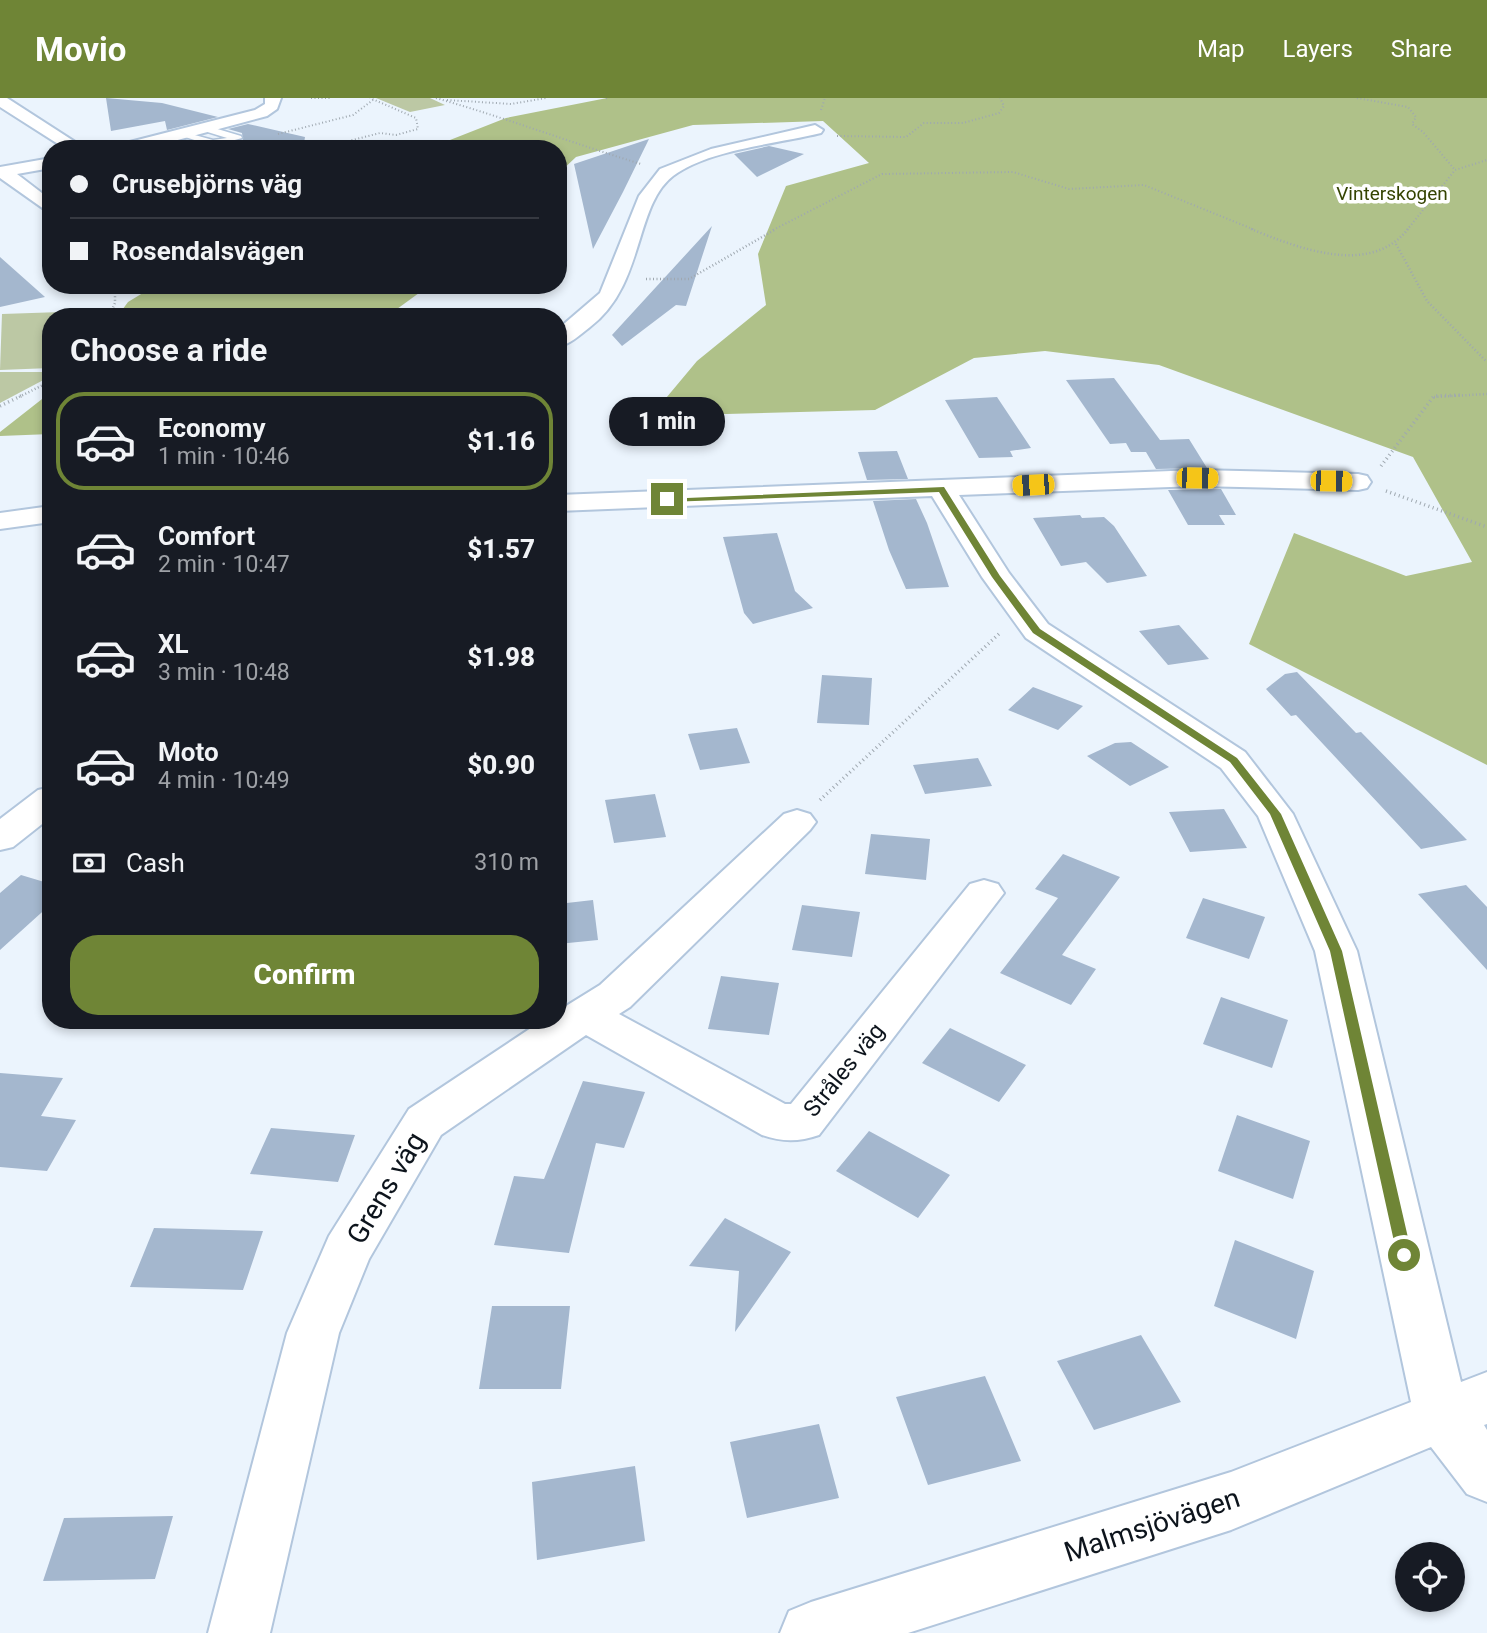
<!DOCTYPE html>
<meta charset="utf-8">
<style>
body{margin:0;font-family:Roboto,sans-serif;background:#242831;color:#f1f3f6;height:100vh;display:flex;flex-direction:column;font-size:26px;white-space:nowrap}
*{box-sizing:border-box;margin:0}
p{font-size:23px;color:#9ea1a6}
.icon{flex:none;width:38px;height:38px;fill:none;stroke:currentColor;stroke-width:2;stroke-linecap:round;stroke-linejoin:round}
.map{position:relative;flex:1;overflow:hidden}
.panel{position:absolute;left:42px;top:210px;width:525px;height:721px;display:flex;flex-direction:column;background:#171b24;border-radius:28px;box-shadow:0 4px 10px #0003}
.panel>*{flex:none}
.banner{position:absolute;left:42px;top:42px;width:525px;height:154px;border-radius:28px;box-shadow:0 4px 10px #0003;display:grid;align-content:center;height:154px;padding:0 28px;background:#171b24}
.buttons{position:absolute;left:1395px;top:1444px;display:grid;gap:14px}
.buttons a{display:grid;place-items:center;width:70px;height:70px;border-radius:50%;background:#171b24;box-shadow:0 4px 10px #0003;font-size:35px}
.end{position:absolute;width:32px;height:32px;margin:-16px;border:9px solid #6f8536;background:#fff;box-shadow:0 0 0 4px #fff}
.from{border-radius:50%}
.bubble{position:absolute;height:49px;border-radius:24px;background:#171b24;box-shadow:0 4px 10px #0003;font-size:23px;font-weight:800;line-height:49px;text-align:center}
.car{position:absolute;width:21px;height:42px;margin:-21px -10px;border-radius:9px;box-shadow:0 0 5px 2px #0007;background:linear-gradient(#f5c518 24%,#345 0 40%,#f5c518 0 76%,#345 0 86%,#f5c518 0)}
.banner b{display:flex;align-items:center;gap:24px;height:66px;font-size:26px}
.banner b+b{border-top:2px solid #363941}
.banner i{width:18px;height:18px;background:#f1f3f6}
ul{padding:0;list-style:none}
li{display:flex;align-items:center;gap:21px;height:98px;margin:0 14px 10px;padding:0 14px;border:4px solid transparent;border-radius:28px}
li div{flex:1}
li b{display:block;font-size:26px}
li em{font-style:normal;font-weight:800}
li.current{border-color:#6f8536}
li>.icon{width:63px;height:63px;stroke-width:1.5}
h2{padding:0 28px;font-size:32px;line-height:84px}
.pay{display:flex;align-items:center;gap:18px;height:77px;padding:0 28px;font-size:26px}
.pay p{margin-inline-start:auto}
.primary-button{display:flex;gap:14px;margin-top:auto;padding:14px 28px}
.primary-button a{flex:1;height:80px;border-radius:28px;background:#6f8536;color:#fff;font-size:28px;font-weight:800;line-height:80px;text-align:center}
header{display:flex;align-items:center;gap:42px;box-sizing:border-box;height:98px;padding:0 35px;background:#6f8536;color:#fff}
header strong{font-size:33px}
nav{display:flex;gap:38px;margin-inline-start:auto;font-size:24px}
.map>svg:first-child{display:block}
</style>
<header>
<strong>Movio</strong>
<nav><a>Map</a><a>Layers</a><a>Share</a></nav>
</header>
<div class="map">
<svg width="1487" height="1535" viewBox="0 0 1487 1535">
<rect width="100%" height="100%" fill="#ebf4fd"/>
<!-- green -->
<path fill="#bcc8a4" d="M376,0H430L445,7L410,14Z
M91,213L88,219H51V270L0,272L2,216Z
M0,274H51V278L0,305Z"/>
<!-- forest -->
<path fill="#afc189" d="M607,0H1487V667L1249,546L1294,435L1406,478L1472,464L1413,359L1159,267L1045,253L974,260L875,312L651,318L697,263L766,207L758,156L786,88L869,65L823,23L693,27L576,59L558,76V51H398L450,42L506,20Z
M156,187H430L386,219H117L128,204Z
M51,294V336L0,338V334Z"/>
<!-- building -->
<path fill="#a4b7ce" d="M106,0L162,5L218,19L167,32L165,23L111,33Z
M248,26L305,39L303,51H170L169,47L187,42L214,51L243,43L242,35L228,31Z
M649,41L623,94L593,151L574,66Z
M769,48L804,56L757,79L734,56Z
M712,128L686,208L676,207L622,248L612,237Z
M0,159L45,199L0,209Z
M1114,280L1160,342L1189,341L1207,370L1156,371L1146,354H1131L1126,345L1110,346L1066,282Z
M997,299L1031,350L1010,353L1013,359L979,360L945,302Z
M897,353L908,381L867,382L858,354Z
M1221,391L1236,417H1219L1225,427H1188L1168,392Z
M916,401L927,425L949,489L906,491L889,452L873,403Z
M1080,417L1082,420L1104,419L1114,428L1147,478L1107,485L1086,464L1061,468L1033,420Z
M777,435L795,493L813,510L753,526L744,515L723,439Z
M1179,527L1209,561L1168,567L1139,533Z
M1297,574L1356,635L1361,634L1467,742L1421,751L1296,617L1291,618L1266,591L1285,576Z
M822,577L872,580L869,627L817,625Z
M1033,589L1083,608L1058,632L1008,612Z
M737,630L750,665L700,672L688,636Z
M1131,644L1169,669L1130,688L1087,658L1115,645Z
M978,660L992,688L925,696L913,667Z
M655,696L666,739L614,745L605,702Z
M1224,711L1247,750L1190,754L1169,714Z
M871,736L930,741L926,782L865,776Z
M1063,756L1120,779L1062,857L1096,871L1071,907L1000,875L1058,800L1035,791Z
M21,777L51,786V806L0,852V795Z
M1466,787L1487,809V872L1418,796Z
M1203,800L1265,819L1249,861L1186,840Z
M593,802L598,842L558,846V806Z
M802,807L860,814L852,859L792,852Z
M721,878L779,885L769,937L708,931Z
M1221,899L1288,922L1272,970L1203,946Z
M950,930L1026,967L999,1004L922,965Z
M0,975L63,980L41,1018L76,1022L47,1073L0,1069Z
M583,983L645,994L624,1050L596,1045L569,1155L494,1147L514,1078L544,1081Z
M1237,1017L1310,1043L1293,1101L1218,1073Z
M271,1030L355,1037L338,1084L250,1076Z
M869,1033L950,1077L918,1120L836,1073Z
M725,1120L791,1154L735,1234L739,1173L689,1168Z
M154,1130L263,1133L243,1192L130,1189Z
M1235,1142L1314,1173L1296,1241L1214,1208Z
M492,1208H570L561,1291H479Z
M1141,1237L1181,1304L1094,1332L1057,1263Z
M985,1278L1021,1363L928,1387L896,1299Z
M819,1326L839,1400L747,1420L730,1344Z
M635,1368L645,1443L537,1462L532,1384Z
M173,1418L155,1481L43,1483L64,1420Z"/>
<g fill="none" stroke-linecap="round" stroke-linejoin="round">
<!-- lane casing -->
<g stroke="#b2c6dd" stroke-width="3">
<path id="lane" d="M204,27L241,38L242,40L213,48L176,36L180,33L213,42L227,40L201,32Z"/>
</g>
<!-- street casing -->
<g stroke="#b2c6dd" stroke-width="4">
<path id="street" d="M0,0H7L86,51H66L0,9Z
M265,0H281L277,11L267,18L144,51H116L118,47L255,12L265,6Z
M815,27L823,32L821,35C777,46 709,51 673,78C634,108 645,187 590,229C580,237 570,246 558,249V231L600,195L639,98L660,71L711,51Z
M51,60V70L17,76L51,102V116L0,80V69Z
M1197,372L1358,376L1367,378L1371,384L1367,390L1358,392L1197,388L959,397L1009,475L1048,526L1245,654L1293,716L1357,853L1461,1284L1487,1274V1326L1484,1327L1487,1332V1404L1467,1396L1431,1349L1231,1432L908,1535H780L789,1513L811,1504L1231,1374L1411,1304L1315,853L1258,718L1221,670L1026,540L982,479L932,398L558,413V397Z
M51,408V424L0,431V415Z
M51,689V719L13,749L0,752V721L38,692Z
M797,712L810,716L816,724L810,732L630,909L619,916L785,1006H791L970,786L984,782L998,786L1004,795L819,1037C799,1044 782,1044 762,1037L586,937L441,1037L369,1161L339,1235L270,1535H208L287,1235L329,1138L409,1011L543,922H558V913L600,887L784,716Z"/>
</g>
<!-- path-far2 -->
<path stroke="#9fa8b0" stroke-width="2" stroke-dasharray="1 2.5" stroke-linecap="butt" d="M311,0H331
M436,0C506,20 572,45 641,66
M606,0L609,1
M1357,0L1408,9L1416,19L1412,26L1423,34L1455,72
M447,2L511,6L546,0
M821,12L825,0
M278,36L353,17L373,2
M837,38L906,39L924,25H963L999,15L1004,8L1000,0
M304,51L325,44L341,45L380,35L396,37L418,31L416,20L370,0
M773,132L882,76L1013,74L1069,91L1144,87L1255,132
M1407,132L1455,72L1487,62"/>
<!-- path-far1 -->
<path stroke="#9fa8b0" stroke-width="2.5" stroke-dasharray="1 2.5" stroke-linecap="butt" d="M1251,131C1298,150 1370,179 1408,131
M1396,146L1427,203L1487,264
M646,181H689L776,131
M109,219L115,205V187
M19,299L51,283
M1434,299L1487,296"/>
<!-- path -->
<path stroke="#9fa8b0" stroke-width="3.5" stroke-dasharray="1 3.5" stroke-linecap="butt" d="M0,308L23,297
M1381,368L1434,298L1463,297
M1386,393L1487,429
M820,702L1001,534"/>
<!-- lane -->
<use href="#lane" fill="#fff" fill-rule="evenodd"/>
<!-- street -->
<use href="#street" fill="#fff" fill-rule="evenodd"/>
</g>
<!-- route -->
<path fill="#6f8536" d="M944,389L1000,478L1040,531L1237,660L1281,716L1342,853L1412,1157L1409,1162H1399L1397,1157L1330,853L1270,716L1230,664L1033,535L992,479L939,394L667,404L663,401Z"/>
<g text-anchor="middle" dominant-baseline="central" stroke-width="7" stroke-linejoin="round" paint-order="stroke">
<!-- far-park labels -->
<g font-size="19" fill="#354402" stroke="#fff">
<text x="1392" y="95">Vinterskogen</text>
</g>
<!-- street labels -->
<g font-size="23" fill="#0d141c" stroke="#fff">
<text transform="translate(844 972) rotate(-51)">Stråles väg</text>
</g>
<!-- near-street labels -->
<g font-size="28" fill="#0d141c" stroke="#fff">
<text transform="translate(386 1090) rotate(-59)">Grens väg</text>
<text transform="translate(1152 1427) rotate(-18)">Malmsjövägen</text>
</g>
</g>
</svg>
<div class="buttons">
<a><svg class="icon" aria-label="locate" viewBox="0 0 24 24"><circle cx="12" cy="12" r="6"/><path d="M12 2v4M12 18v4M2 12h4M18 12h4"/></svg></a>
</div>
<i class="end from" style="left:1404px;top:1157px"></i>
<i class="end" style="left:667px;top:401px"></i>
<div class="bubble" style="left:609px;top:299px;width:116px">1 min</div>
<i class="car" style="left:1197px;top:380px;rotate:91deg"></i>
<i class="car" style="left:1331px;top:383px;rotate:91deg"></i>
<i class="car" style="left:1033px;top:387px;rotate:267deg"></i>
<div class="banner">
<b><i class="from"></i>Crusebjörns väg</b>
<b><i></i>Rosendalsvägen</b>
</div>
<section class="panel">
<h2>Choose a ride</h2>
<ul>
<li class="current"><svg class="icon" aria-label="car" viewBox="0 0 24 24"><path d="M5 17H2v-5l4-1 3-4h7l3 4 3 1v5h-3M9 17h6M6 11h13"/><circle cx="7" cy="17" r="2"/><circle cx="17" cy="17" r="2"/></svg><div><b>Economy</b><p>1 min · 10:46</p></div><em>$1.16</em></li>
<li><svg class="icon" aria-label="car" viewBox="0 0 24 24"><path d="M5 17H2v-5l4-1 3-4h7l3 4 3 1v5h-3M9 17h6M6 11h13"/><circle cx="7" cy="17" r="2"/><circle cx="17" cy="17" r="2"/></svg><div><b>Comfort</b><p>2 min · 10:47</p></div><em>$1.57</em></li>
<li><svg class="icon" aria-label="car" viewBox="0 0 24 24"><path d="M5 17H2v-5l4-1 3-4h7l3 4 3 1v5h-3M9 17h6M6 11h13"/><circle cx="7" cy="17" r="2"/><circle cx="17" cy="17" r="2"/></svg><div><b>XL</b><p>3 min · 10:48</p></div><em>$1.98</em></li>
<li><svg class="icon" aria-label="car" viewBox="0 0 24 24"><path d="M5 17H2v-5l4-1 3-4h7l3 4 3 1v5h-3M9 17h6M6 11h13"/><circle cx="7" cy="17" r="2"/><circle cx="17" cy="17" r="2"/></svg><div><b>Moto</b><p>4 min · 10:49</p></div><em>$0.90</em></li>
</ul>
<div class="pay"><svg class="icon" aria-label="cash" viewBox="0 0 24 24"><path d="M3 7h18v10H3z"/><circle cx="12" cy="12" r="2"/></svg>Cash<p>310 m</p></div>
<div class="primary-button"><a>Confirm</a></div>
</section>
</div>
